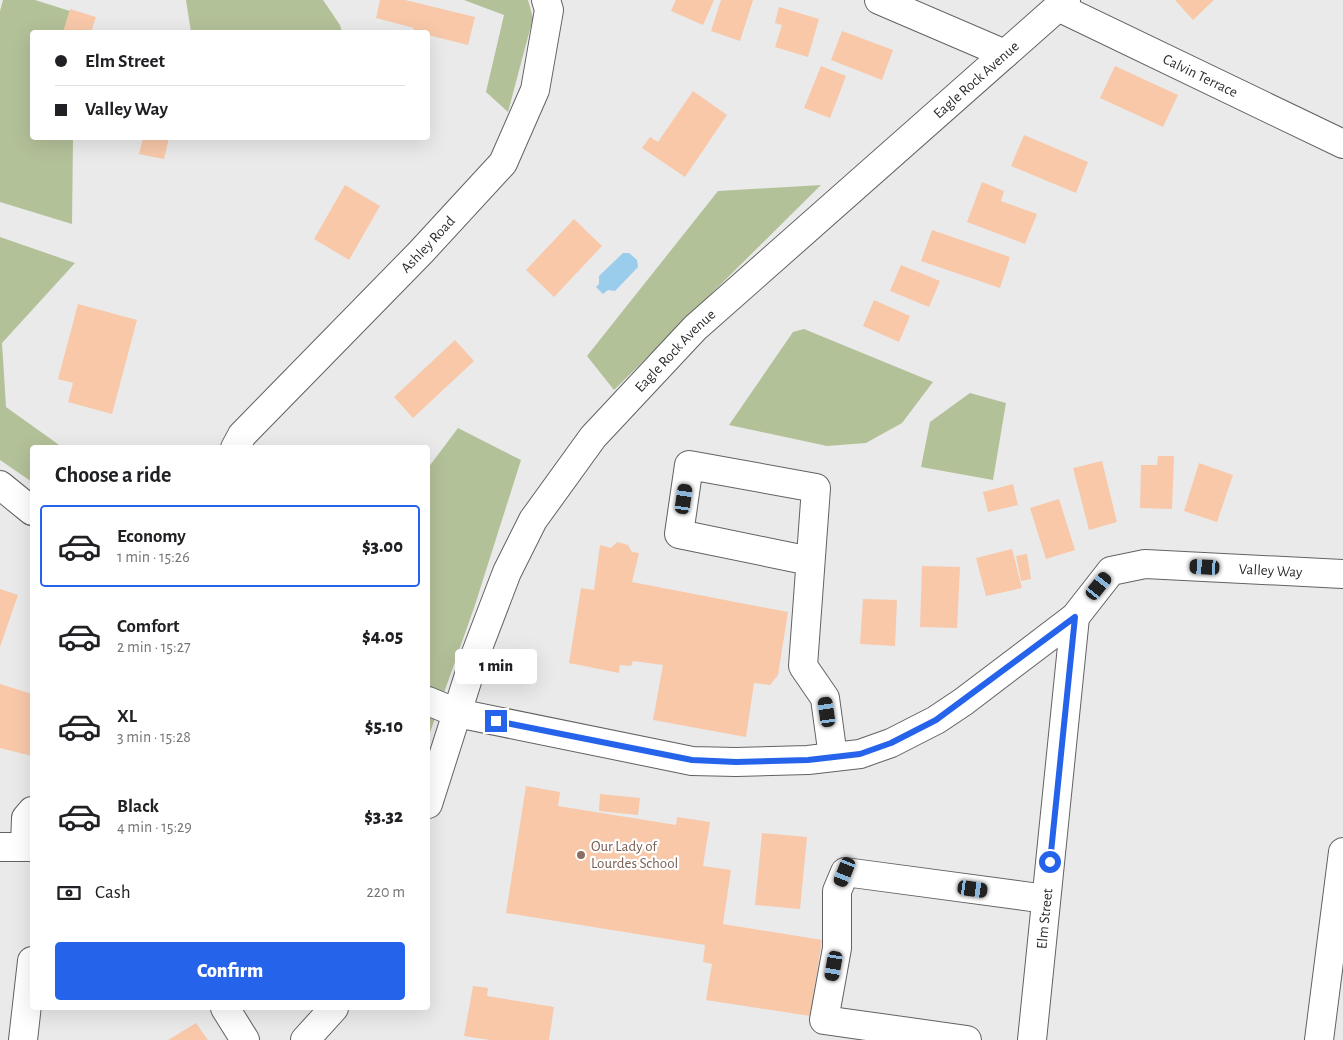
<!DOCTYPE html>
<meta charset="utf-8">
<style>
body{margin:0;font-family:"Alegreya Sans",sans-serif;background:#f2f2f2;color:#202124;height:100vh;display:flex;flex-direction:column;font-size:19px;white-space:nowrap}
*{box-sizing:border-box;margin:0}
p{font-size:16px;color:#757577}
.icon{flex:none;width:28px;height:28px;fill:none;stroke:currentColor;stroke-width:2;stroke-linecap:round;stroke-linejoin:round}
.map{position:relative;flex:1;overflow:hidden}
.side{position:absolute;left:30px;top:445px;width:400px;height:565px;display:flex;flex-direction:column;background:#fff;border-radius:5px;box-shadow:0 5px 20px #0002}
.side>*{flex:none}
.hud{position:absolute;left:30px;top:30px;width:400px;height:110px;border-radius:5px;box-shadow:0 5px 20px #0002;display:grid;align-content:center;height:110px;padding:0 25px;background:#fff}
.end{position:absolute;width:22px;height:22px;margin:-11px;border:6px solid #2563eb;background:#fff;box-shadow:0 0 0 2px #fff}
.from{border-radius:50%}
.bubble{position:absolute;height:35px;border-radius:5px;background:#fff;box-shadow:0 5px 20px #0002;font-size:16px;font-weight:800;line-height:35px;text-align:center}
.car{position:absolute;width:15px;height:30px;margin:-15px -8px;border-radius:6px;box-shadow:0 0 4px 1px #0007;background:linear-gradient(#222 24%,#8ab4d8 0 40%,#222 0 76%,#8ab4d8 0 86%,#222 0)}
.hud b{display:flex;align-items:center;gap:18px;height:48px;font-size:19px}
.hud b+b{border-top:1px solid #e0e0e0}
.hud i{width:12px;height:12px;background:#202124}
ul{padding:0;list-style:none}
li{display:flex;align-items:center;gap:15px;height:82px;margin:0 10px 8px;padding:0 15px;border:2px solid transparent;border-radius:5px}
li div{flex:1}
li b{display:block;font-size:19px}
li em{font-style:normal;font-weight:800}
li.current{border-color:#2563eb}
li>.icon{width:45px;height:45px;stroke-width:1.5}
h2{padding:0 25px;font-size:22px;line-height:60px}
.pay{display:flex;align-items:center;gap:12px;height:55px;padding:0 25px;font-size:19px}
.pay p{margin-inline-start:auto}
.button{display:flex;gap:10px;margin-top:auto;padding:10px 25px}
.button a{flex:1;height:58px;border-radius:5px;background:#2563eb;color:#fff;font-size:20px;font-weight:800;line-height:58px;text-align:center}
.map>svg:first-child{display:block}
</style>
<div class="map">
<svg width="1343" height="1040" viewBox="0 0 1343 1040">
<rect width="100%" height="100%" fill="#eaeaeb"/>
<!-- green -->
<path fill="#b3c199" d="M3,0H35L73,12V32H32V138H73L72,224L0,202V11Z
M186,0H323L340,25L342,32H191Z
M464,0H528L533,18L508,112L486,92L504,15Z
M821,185L614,390L587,356L718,191Z
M0,237L75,263L2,343L6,407L62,447L32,448V482L0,460Z
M804,329L933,382L902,423L866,443L827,446L729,425L793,332Z
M970,393L1006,403L993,480L921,467L930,422Z
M458,428L521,460L475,605L428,738V468Z"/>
<!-- water -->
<path fill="#9accec" d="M623,253H629L637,260L638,267L615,291L608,290L603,294L596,287L599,284V276Z"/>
<!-- building -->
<path fill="#f8c8a9" d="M380,0H405L475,17L468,45L428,35V32H413L414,28L376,18Z
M676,0H714L703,25L671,11Z
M721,0H753L740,41L711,31Z
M1175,0H1214L1193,20Z
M779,7L819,19L808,57L775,47L782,25L775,23Z
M70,9L96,17L91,32H63Z
M842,31L893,50L882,80L831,60Z
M821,66L846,76L830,118L804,108Z
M1115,66L1178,95L1163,127L1100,98Z
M693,91L727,115L685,177L642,148L650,137L658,142Z
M1024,135L1088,162L1076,193L1011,166Z
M143,138H169L164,159L139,154Z
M982,182L1004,191L1001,201L1037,214L1025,244L967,222Z
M345,185L380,206L349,260L314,239Z
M574,219L602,246L554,297L526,270Z
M932,230L1010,257L1000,288L921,261Z
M901,265L940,281L929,307L890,291Z
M874,300L910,316L899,342L863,326Z
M78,304L137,320L112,414L68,402L73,383L58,379Z
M455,340L474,361L413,418L394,397Z
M1158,456H1174L1172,509L1140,508L1141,465H1157Z
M1102,461L1117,522L1089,530L1073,468Z
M1199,463L1233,475L1217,522L1184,511Z
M1013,484L1018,505L988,512L983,492Z
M1059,499L1075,550L1046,559L1030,508Z
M617,542L628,545L632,552L639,553L632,582L788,612L778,675L770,685L754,683L746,737L653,720L663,665L633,661L631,666L620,665L619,673L569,663L581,588L594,590L600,545L611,548Z
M1012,549L1022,588L986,596L976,558Z
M1027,554L1031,579L1021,581L1016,556Z
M922,566L960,567L957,628L920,627Z
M0,589L18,595L0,647Z
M863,599L897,600L895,646L860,644Z
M0,684L32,694V756L0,748Z
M526,786L560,792L558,806L676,825L677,817L710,822L703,866L731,870L723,924L822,940L810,1016L706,1000L712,964L703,962L705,945L506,913Z
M600,794L640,798L638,815L599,811Z
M762,833L807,837L800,909L755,905Z
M473,986L488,988L487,996L554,1007L549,1040H490L464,1036Z
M196,1023L208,1040H168Z"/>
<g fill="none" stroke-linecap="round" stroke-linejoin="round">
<!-- minor casing -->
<g stroke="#626264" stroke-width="30">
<g id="minor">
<path d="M879,0L1005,54"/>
<path id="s1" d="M1058,7L1343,144"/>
<path id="s2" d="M235,448L242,435L421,252L503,163L535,90L549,10L546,0"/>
<path d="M0,485L32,511"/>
<path d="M810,561L679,534L689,465L816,488L803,666L825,698L833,757"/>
<path id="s3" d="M428,701L457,713L692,761L736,762L808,760L860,754L891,743L936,720L963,702L1075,617L1111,571L1145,564L1343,574"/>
<path d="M25,846L26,818L32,811"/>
<path d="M0,847H32"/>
<path d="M225,1008L245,1040"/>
<path d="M23,1040L32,961"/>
<path d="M967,1040L824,1020L837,948V891L845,872L1046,899"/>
<path id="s4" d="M1032,1040L1075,617"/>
<path d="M1319,1040L1343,852"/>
</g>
</g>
<!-- major casing -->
<g stroke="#626264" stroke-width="30">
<g id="major">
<path id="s5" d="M428,804L476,653L507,572L533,520L593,437L695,328L1066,0"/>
<path d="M305,1040L334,1008"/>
</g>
</g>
<!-- minor -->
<use href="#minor" stroke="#fff" stroke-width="28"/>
<!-- major -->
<use href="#major" stroke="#fff" stroke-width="28"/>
</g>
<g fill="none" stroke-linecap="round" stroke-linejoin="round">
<!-- route -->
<path stroke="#2563eb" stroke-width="6" d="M496,721L692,760L736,762L808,760L860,754L891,743L936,720L1075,617L1050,862"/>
</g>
<!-- markers -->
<circle fill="#8d6e63" stroke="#fff" stroke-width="2" cx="581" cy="855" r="5"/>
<g text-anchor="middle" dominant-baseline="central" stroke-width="4.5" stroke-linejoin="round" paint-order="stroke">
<!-- street labels -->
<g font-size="15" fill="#2d2d2e" stroke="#fff">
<text stroke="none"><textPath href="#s1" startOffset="158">Calvin Terrace</textPath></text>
<text stroke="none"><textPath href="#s5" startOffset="930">Eagle Rock Avenue</textPath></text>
<text stroke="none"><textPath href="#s2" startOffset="281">Ashley Road</textPath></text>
<text stroke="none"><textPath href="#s5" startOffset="525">Eagle Rock Avenue</textPath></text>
<text stroke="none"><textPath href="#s3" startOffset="915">Valley Way</textPath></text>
<text stroke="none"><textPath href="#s4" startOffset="122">Elm Street</textPath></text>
</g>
<!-- education labels -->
<g font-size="15" fill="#785e54" stroke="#fff" text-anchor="start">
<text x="591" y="846">Our Lady of<tspan x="591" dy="17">Lourdes School</tspan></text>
</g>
</g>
</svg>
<i class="end from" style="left:1050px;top:862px"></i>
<i class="end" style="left:496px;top:721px"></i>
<div class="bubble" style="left:455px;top:649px;width:82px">1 min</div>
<i class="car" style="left:684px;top:499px;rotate:8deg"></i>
<i class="car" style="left:1205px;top:567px;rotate:273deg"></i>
<i class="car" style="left:1099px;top:586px;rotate:39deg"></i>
<i class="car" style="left:827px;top:712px;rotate:352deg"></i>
<i class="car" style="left:845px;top:872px;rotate:202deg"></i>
<i class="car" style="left:973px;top:889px;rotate:98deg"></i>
<i class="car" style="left:834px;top:966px;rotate:190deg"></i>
<div class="hud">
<b><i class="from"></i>Elm Street</b>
<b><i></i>Valley Way</b>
</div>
<section class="side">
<h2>Choose a ride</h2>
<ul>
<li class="current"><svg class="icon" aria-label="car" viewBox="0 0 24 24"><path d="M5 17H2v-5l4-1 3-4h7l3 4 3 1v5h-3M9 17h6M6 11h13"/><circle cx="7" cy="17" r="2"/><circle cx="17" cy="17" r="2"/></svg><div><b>Economy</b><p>1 min · 15:26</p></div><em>$3.00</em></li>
<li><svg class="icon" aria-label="car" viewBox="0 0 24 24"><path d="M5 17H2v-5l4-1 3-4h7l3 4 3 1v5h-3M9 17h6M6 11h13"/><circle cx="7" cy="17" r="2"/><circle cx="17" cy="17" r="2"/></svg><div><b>Comfort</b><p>2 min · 15:27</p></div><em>$4.05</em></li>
<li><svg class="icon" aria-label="car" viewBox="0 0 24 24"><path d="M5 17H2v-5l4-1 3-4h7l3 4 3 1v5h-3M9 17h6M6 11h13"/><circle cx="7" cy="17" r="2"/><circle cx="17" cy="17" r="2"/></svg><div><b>XL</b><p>3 min · 15:28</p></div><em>$5.10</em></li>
<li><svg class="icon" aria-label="car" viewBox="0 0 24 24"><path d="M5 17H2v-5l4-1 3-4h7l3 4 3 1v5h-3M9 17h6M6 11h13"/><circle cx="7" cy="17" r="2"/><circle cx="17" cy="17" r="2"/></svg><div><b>Black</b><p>4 min · 15:29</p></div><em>$3.32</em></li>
</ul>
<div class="pay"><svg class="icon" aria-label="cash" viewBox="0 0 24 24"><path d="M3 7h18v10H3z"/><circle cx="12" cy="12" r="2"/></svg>Cash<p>220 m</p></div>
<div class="button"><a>Confirm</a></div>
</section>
</div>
